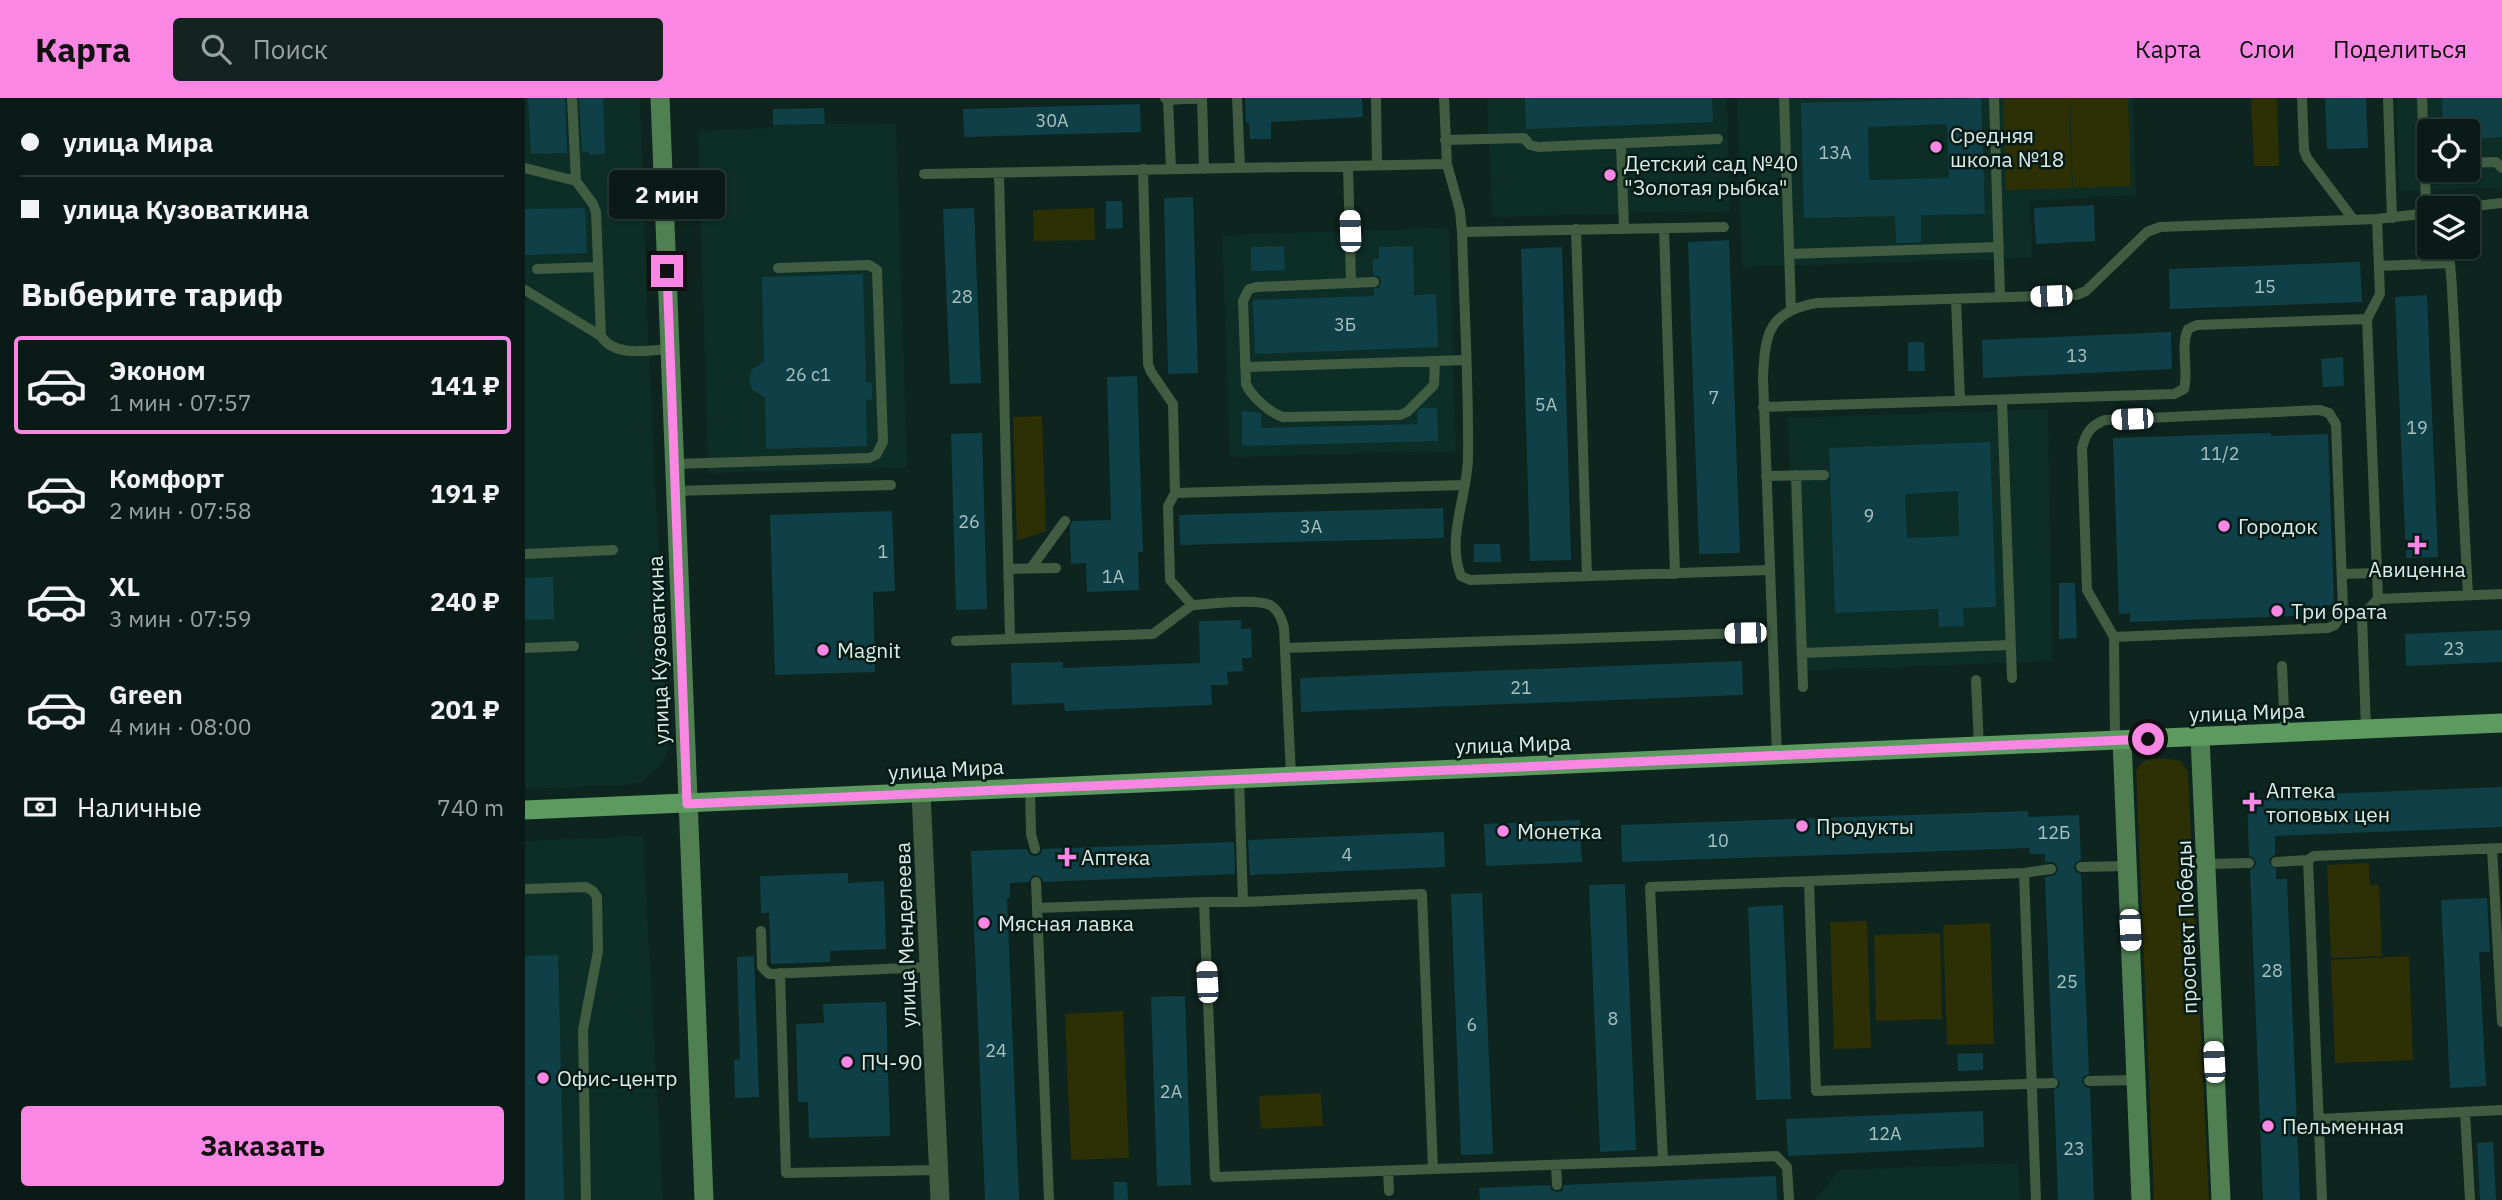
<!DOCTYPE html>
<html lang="ru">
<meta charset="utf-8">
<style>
body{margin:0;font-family:"IBM Plex Sans",sans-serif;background:#132420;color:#f1f3f6;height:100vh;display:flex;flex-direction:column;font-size:26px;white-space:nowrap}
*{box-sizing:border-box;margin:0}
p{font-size:23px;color:#99a1a1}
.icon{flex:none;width:38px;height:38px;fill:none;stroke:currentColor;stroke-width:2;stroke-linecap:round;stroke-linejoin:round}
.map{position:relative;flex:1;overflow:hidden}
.side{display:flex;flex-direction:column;background:#0a1b17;width:525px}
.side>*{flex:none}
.guide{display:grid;align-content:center;height:154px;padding:0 21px;background:#0a1b17}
.controls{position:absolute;left:1892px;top:21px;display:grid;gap:14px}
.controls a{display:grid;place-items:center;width:63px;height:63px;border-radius:7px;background:#0a1b17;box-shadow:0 2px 5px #0004,0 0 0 2px #2a3936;font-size:35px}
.end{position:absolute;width:32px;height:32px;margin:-16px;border:9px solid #fb87e5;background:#111;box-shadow:0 0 0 4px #111}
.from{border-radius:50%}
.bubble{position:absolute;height:49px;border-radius:7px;background:#0a1b17;box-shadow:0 2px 5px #0004,0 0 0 2px #2a3936;font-size:23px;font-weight:700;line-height:49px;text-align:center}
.car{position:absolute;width:21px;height:42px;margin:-21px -10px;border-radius:9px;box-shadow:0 0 5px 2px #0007;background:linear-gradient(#fff 24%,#345 0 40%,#fff 0 76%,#345 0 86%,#fff 0)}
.guide b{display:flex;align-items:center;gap:24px;height:66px;font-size:26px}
.guide b+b{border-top:2px solid #2a3936}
.guide i{width:18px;height:18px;background:#f1f3f6}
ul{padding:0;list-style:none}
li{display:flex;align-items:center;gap:21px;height:98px;margin:0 14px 10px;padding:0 7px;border:4px solid transparent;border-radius:7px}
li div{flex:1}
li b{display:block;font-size:26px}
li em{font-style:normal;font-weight:700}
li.on{border-color:#fb87e5}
li>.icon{width:63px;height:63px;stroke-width:1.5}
h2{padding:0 21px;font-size:32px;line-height:84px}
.pay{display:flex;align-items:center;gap:18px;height:77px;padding:0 21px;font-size:26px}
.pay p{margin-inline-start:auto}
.cta{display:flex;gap:14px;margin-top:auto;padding:14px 21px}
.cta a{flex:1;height:80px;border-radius:7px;background:#fb87e5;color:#111;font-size:28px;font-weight:700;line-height:80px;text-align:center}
header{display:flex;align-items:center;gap:42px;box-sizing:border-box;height:98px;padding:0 35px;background:#fb87e5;color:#111}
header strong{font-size:33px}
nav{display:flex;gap:38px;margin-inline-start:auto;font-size:24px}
.search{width:490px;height:63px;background:#132420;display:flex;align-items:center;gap:18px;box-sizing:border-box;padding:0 24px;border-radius:7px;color:#99a1a1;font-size:26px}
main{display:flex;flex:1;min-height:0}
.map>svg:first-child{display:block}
</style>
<header>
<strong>Карта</strong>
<div class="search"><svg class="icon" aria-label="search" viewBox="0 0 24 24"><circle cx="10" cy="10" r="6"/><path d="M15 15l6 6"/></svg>Поиск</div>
<nav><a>Карта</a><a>Слои</a><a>Поделиться</a></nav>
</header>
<main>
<section class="side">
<div class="guide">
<b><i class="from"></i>улица Мира</b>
<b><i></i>улица Кузоваткина</b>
</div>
<h2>Выберите тариф</h2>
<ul>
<li class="on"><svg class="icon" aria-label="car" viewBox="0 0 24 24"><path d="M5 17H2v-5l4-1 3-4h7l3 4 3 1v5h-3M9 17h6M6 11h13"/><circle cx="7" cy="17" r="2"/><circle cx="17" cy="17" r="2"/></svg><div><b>Эконом</b><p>1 мин · 07:57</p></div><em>141 ₽</em></li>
<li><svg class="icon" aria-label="car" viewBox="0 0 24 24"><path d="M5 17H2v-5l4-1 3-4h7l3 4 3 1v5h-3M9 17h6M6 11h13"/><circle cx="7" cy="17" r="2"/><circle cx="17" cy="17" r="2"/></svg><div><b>Комфорт</b><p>2 мин · 07:58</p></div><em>191 ₽</em></li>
<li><svg class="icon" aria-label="car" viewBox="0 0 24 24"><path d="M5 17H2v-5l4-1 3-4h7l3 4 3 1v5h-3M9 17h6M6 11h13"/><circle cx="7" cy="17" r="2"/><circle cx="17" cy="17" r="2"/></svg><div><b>XL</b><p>3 мин · 07:59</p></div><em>240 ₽</em></li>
<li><svg class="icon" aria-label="car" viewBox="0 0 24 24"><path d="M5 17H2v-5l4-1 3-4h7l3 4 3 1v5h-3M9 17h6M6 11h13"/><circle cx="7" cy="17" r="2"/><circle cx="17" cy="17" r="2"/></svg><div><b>Green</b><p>4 мин · 08:00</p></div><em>201 ₽</em></li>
</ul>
<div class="pay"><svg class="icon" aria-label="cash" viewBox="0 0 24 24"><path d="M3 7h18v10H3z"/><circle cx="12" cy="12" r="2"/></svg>Наличные<p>740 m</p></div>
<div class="cta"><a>Заказать</a></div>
</section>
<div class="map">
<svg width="1977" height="1102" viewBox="0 0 1977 1102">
<rect width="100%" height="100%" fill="#0d241f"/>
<!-- built -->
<path fill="#0c2e27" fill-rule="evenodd" d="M0,0H115L123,235L143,643L142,655L136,667L114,685L100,687L0,691Z
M962,0H1202L1205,113L967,119Z
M1212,0H1608L1611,97L1506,103L1507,160L1217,169Z
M1871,0H1977V93L1969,89L1874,93ZM1904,33H1942V72H1904Z
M371,25L382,369L183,375L173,33L248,30V27Z
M924,130L931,353L705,359L697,137Z
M1523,311L1527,563L1271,573L1263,320Z
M118,738L138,1102H0V743Z
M1493,1065L1495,1102H1289L1315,1072Z"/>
<!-- green -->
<path fill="#2d3004" d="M1478,0H1544L1547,90L1481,92Z
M1545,0H1603L1606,88L1548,90Z
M1726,0H1752L1754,68H1729Z
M569,110L570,142L509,143L508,112Z
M517,318L521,433L492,443L488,319Z
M1645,661L1656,663L1663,674L1684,1102H1629L1611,674C1616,658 1632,661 1645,661Z
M1844,765L1845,787H1854L1857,858L1806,860L1802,767Z
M1342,823L1346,950L1309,951L1305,824Z
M1465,825L1469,946L1422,947L1418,827Z
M1415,835L1417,921L1351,923L1349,837Z
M1884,858L1888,962L1810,965L1806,862Z
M598,913L604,1060L546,1062L540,916Z
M796,995L798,1028L736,1031L734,998Z"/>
<!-- building -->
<path fill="#104047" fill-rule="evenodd" d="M3,0H40L42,55L6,56Z
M54,0H78L80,56L64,57V54H57Z
M720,0H837L838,19L746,24V41H725L724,25H721Z
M1000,0H1187L1188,24L1001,31Z
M1456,0L1460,116L1396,117V144L1380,145H1371L1370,118L1279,120L1276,5ZM1422,26L1424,80L1344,82L1343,29Z
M1800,0H1841L1843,50L1802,51Z
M1917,0H1977V39L1942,41V33H1918Z
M615,6L616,34L439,39L438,11Z
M299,10L300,26L248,27V11Z
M668,99L673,275L643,276L639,100Z
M581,103H597L598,130L581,131Z
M1569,107L1570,143L1511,146L1509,110Z
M60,110L62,155L0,157V111Z
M449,110L456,285L425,286L418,111Z
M1204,142L1215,455L1174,456L1163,144Z
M759,148L760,172L726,173V149Z
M888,148L889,197L911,196L913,249L730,256L728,202L849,198V191L854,190L856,184L855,179L848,177V161H854V149Z
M1037,149L1046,462L1005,463L996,151Z
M1835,164L1837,204L1645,211L1644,171Z
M338,176L341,284L347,285V302L341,301L342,348L241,351L240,300L227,291L224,283L227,271L239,264L237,179Z
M1902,197L1913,459L1881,460L1870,199Z
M1646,234L1647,271L1458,280L1457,242Z
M1383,244H1399L1400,273H1383Z
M1818,259L1819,288L1798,289L1796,261Z
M612,278L618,454H613L614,492L562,494L561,465L546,466L545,429L547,423L586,422L582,279Z
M896,310H912L913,343L717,348V313L736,315V330L893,326L892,314Z
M457,335L462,511L431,512L426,336Z
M1746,335V338L1803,336L1809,507H1798V517L1605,524V515L1594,516L1588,340Z
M1465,344L1471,509L1438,510L1439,528L1414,529L1413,511L1310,515L1304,350ZM1433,393L1434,438L1382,440L1380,396Z
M918,410L919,440L655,447L654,417Z
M367,413L370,493L348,494L350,574L250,577L245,417Z
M949,446H975L976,464H949Z
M28,479L29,521L0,522V480Z
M1534,485H1550L1552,540L1534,541Z
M716,522V531L726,530L727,560H717L718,573L702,574L703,587H686L687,607L540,613L539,605L487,607L486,565L538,564V570L675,565L674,523Z
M1977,532V564L1881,568L1880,536Z
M1217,563L1218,597L776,614L775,580Z
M1977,689V729L1750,738V757L1745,760L1744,765L1751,771V781H1762L1775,1102H1738L1725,772L1730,769L1731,764L1728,759L1724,758L1722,699Z
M1503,713V719L1554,717L1556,762L1550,765L1549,770L1552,775L1556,776L1564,976L1558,979L1557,984L1560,989L1565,990L1569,1102H1533L1529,992L1534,989L1535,984L1528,978L1520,779L1530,777L1533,771L1529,764H1520V756H1505L1504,750L1097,764L1096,727Z
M1055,722L1057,764L961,768L959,726Z
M919,734L920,769L725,777L723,742Z
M709,744L710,776L518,784L517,780L511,777L507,778L504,784L485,785V800H482L494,1102H460L446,753L502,751L505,757L511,758L516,756L517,751Z
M323,775V785L359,783L361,851L305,853V864L246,866L244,815H236L235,778Z
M1100,786L1111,1052L1075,1054L1064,787Z
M957,795L968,1056L936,1057L926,796Z
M1962,800L1965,854H1954L1961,988L1925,990L1916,802Z
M1258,807L1266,1001L1231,1002L1223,809Z
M33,857L39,1102H0V858Z
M229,858L234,999L210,1000L209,962L215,961L212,859Z
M660,898L666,1087L632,1088L626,899Z
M361,904L365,1038L284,1040L283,1004H273L271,926L299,925L298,906Z
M1458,955V972L1433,973L1432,956Z
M1458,1013L1459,1049L1263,1058L1261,1021Z
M1968,1044L1971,1102H1955L1952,1045Z
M1251,1078L1252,1102H955L954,1090L1025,1087L1026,1092L1032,1094L1037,1093L1039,1087Z
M589,1084H602L603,1102H589Z"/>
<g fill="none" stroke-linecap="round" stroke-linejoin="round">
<!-- service -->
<path stroke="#405d41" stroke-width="10" d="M47,0L51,83L68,106L71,114L76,238C90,260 123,252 145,251
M640,0L643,2L646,71
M677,0L679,71
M712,0L715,70
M851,0L852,67
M919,0L922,66L935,113L937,134C939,209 944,286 943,361C942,399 921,441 936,478L945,482L1244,472
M1259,0L1266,212
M1469,0L1475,199
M1777,0L1779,52L1782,60L1828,121
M1863,0L1867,120
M1897,0L1901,106L1904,117
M643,2L677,0
M920,42L999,40L1005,47L1013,49L1193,41
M1096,46L1099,131
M1942,65L1971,64L1977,70
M823,68L826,185
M0,70L51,83
M618,71L623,266L626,274L648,306L650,395L643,408L645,482L667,507C685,506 731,500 745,507C754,512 757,521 759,530L766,678
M474,75L485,541L628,536L667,507
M399,76L922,66
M1931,110L1977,105
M1139,130L1150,476
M1051,131L1062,478
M937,134L1199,129
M1920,149L1925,165L1927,190L1943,497
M1264,156L1474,149
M1854,168L1925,165
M12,171L72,169
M849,184L732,189L724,191L718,203L721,286C726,298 745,315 758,319L875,317L882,314L909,287L910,263
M0,192L76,238
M1431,201L1435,303
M720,269L941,262
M1477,302L1487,580
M1238,309L1649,296L1659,291C1664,272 1655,250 1663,231L1672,227L1842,221
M149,366L344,360L351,357L358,344L352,172L344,167L253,170
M1271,377L1278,589
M1241,378L1299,377
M150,393L366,387
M650,395L940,387
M0,456L88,452
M506,470L540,423
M484,471L531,470
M1817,476L1851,475
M1853,501L1977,496
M1589,539L1803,530L1810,527L1818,512L1811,326L1804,315L1795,312L1580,322C1565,328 1561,335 1557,350L1562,492L1589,539L1590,643
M431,543L485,541
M0,550L49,548
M760,550L1247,534
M1277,555L1485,547
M1757,568L1760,635
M1451,582L1454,649
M1841,631L1837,518L1853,501L1842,221L1855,196L1852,121
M1252,658L1238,280C1240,236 1243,213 1292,205L1551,197L1561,193L1622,134L1635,129L1852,121L1904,115
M714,680L718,804L897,796L908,1071L690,1079L679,804H718
M505,690L506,736L510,751
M1967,751L1977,924
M1783,762L1797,1102
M1751,764L1783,762L1789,758L1977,750
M1681,766L1724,765
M1556,769L1602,768
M1499,775L1526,771
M511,784L524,1102
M1284,784L1291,993L1528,985
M0,791L61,789L68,793L72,799L73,853L58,932L61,1102
M512,810L679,804
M236,833L237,869L244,876L405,869
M255,875L261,1075L413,1072
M1564,983L1612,982
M1940,1014L1945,1102
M1794,1021L1977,1012
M1138,1063L1251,1058L1262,1069L1264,1102
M1031,1067L1032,1087
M908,1071L1138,1063L1125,789L1499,775L1511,1102
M863,1073L864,1093"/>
<!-- minor -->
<path stroke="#405d41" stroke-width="19" d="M396,695L415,1102"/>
<!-- secondary -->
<path stroke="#508052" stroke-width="19" d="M135,0L179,1102
M1675,639L1696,1102
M1597,642L1616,1102"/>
<!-- primary -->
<path stroke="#5c9a60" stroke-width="19" d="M0,712L1977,625"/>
</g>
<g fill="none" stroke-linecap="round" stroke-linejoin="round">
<!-- route -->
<path stroke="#fb87e5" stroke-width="9" d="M142,173L162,706L1623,641"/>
</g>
<!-- markers -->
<g fill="#fb87e5" stroke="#041b16" stroke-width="2.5">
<circle cx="1411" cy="49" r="7"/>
<circle cx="1085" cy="77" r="7"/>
<circle cx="1699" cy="428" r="7"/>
<path d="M1888.5 436.5h7v7h7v7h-7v7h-7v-7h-7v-7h7z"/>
<circle cx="1752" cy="513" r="7"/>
<circle cx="298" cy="552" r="7"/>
<path d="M1723.5 693.5h7v7h7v7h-7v7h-7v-7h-7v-7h7z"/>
<circle cx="1277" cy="728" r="7"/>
<circle cx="978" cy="733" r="7"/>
<path d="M538.5 748.5h7v7h7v7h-7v7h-7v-7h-7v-7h7z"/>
<circle cx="459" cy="825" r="7"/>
<circle cx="322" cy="964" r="7"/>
<circle cx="18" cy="980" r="7"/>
<circle cx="1743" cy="1028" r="7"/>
</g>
<g text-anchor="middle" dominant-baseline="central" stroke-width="5" stroke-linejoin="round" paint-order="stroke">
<!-- number labels -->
<g font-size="18" fill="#aac0bf">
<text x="527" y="22">30А</text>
<text x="1310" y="54">13А</text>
<text x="1740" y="188">15</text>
<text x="437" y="198">28</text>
<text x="820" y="226">3Б</text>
<text x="1552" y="257">13</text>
<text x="283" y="276">26 с1</text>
<text x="1189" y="299">7</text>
<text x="1021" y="306">5А</text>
<text x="1892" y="329">19</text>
<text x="1695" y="355">11/2</text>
<text x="1344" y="417">9</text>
<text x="444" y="423">26</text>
<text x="786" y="428">3А</text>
<text x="358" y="453">1</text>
<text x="588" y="478">1А</text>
<text x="1929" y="550">23</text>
<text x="996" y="589">21</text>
<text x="1529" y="734">12Б</text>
<text x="1193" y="742">10</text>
<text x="822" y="756">4</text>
<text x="1747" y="872">28</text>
<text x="1542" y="883">25</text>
<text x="1088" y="920">8</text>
<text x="947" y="926">6</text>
<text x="471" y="952">24</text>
<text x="646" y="993">2А</text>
<text x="1360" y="1035">12А</text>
<text x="1549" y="1050">23</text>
</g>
<!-- poi labels -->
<g font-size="21" fill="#ddebe7" stroke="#041b16" text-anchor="start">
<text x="1425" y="37">Средняя<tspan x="1425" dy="24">школа №18</tspan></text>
<text x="1099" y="65">Детский сад №40<tspan x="1099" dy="24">"Золотая рыбка"</tspan></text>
<text x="1713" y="428">Городок</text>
<text x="1892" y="471" text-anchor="middle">Авиценна</text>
<text x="1766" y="513">Три брата</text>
<text x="312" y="552">Magnit</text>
<text x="1741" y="692">Аптека<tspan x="1741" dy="24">топовых цен</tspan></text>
<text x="1291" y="728">Продукты</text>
<text x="992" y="733">Монетка</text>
<text x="556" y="759">Аптека</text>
<text x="473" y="825">Мясная лавка</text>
<text x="336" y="964">ПЧ-90</text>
<text x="32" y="980">Офис-центр</text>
<text x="1757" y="1028">Пельменная</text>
</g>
<!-- street labels -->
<g font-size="21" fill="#ddebe7" stroke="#041b16">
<text transform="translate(133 552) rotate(-92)">улица Кузоваткина</text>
<text transform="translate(1722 614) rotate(-2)">улица Мира</text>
<text transform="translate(988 646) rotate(-2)">улица Мира</text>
<text transform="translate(421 671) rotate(-3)">улица Мира</text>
<text transform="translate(1661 829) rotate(-92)">проспект Победы</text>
<text transform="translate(380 837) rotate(-92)">улица Менделеева</text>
</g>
</g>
</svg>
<div class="controls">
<a><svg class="icon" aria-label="locate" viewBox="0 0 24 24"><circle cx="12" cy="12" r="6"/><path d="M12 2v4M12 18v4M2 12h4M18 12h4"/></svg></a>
<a><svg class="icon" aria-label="layers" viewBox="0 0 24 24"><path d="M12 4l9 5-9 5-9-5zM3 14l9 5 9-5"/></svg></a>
</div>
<i class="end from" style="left:1623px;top:641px"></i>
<i class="end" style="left:142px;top:173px"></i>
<div class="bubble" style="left:84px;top:72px;width:116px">2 мин</div>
<i class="car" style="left:825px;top:133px;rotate:358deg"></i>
<i class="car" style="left:1526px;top:198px;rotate:268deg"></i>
<i class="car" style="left:1607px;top:321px;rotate:268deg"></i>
<i class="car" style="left:1220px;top:535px;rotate:269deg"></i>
<i class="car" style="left:1605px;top:832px;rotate:177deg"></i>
<i class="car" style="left:682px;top:884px;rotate:357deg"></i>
<i class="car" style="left:1689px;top:964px;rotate:357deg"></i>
</div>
</main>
